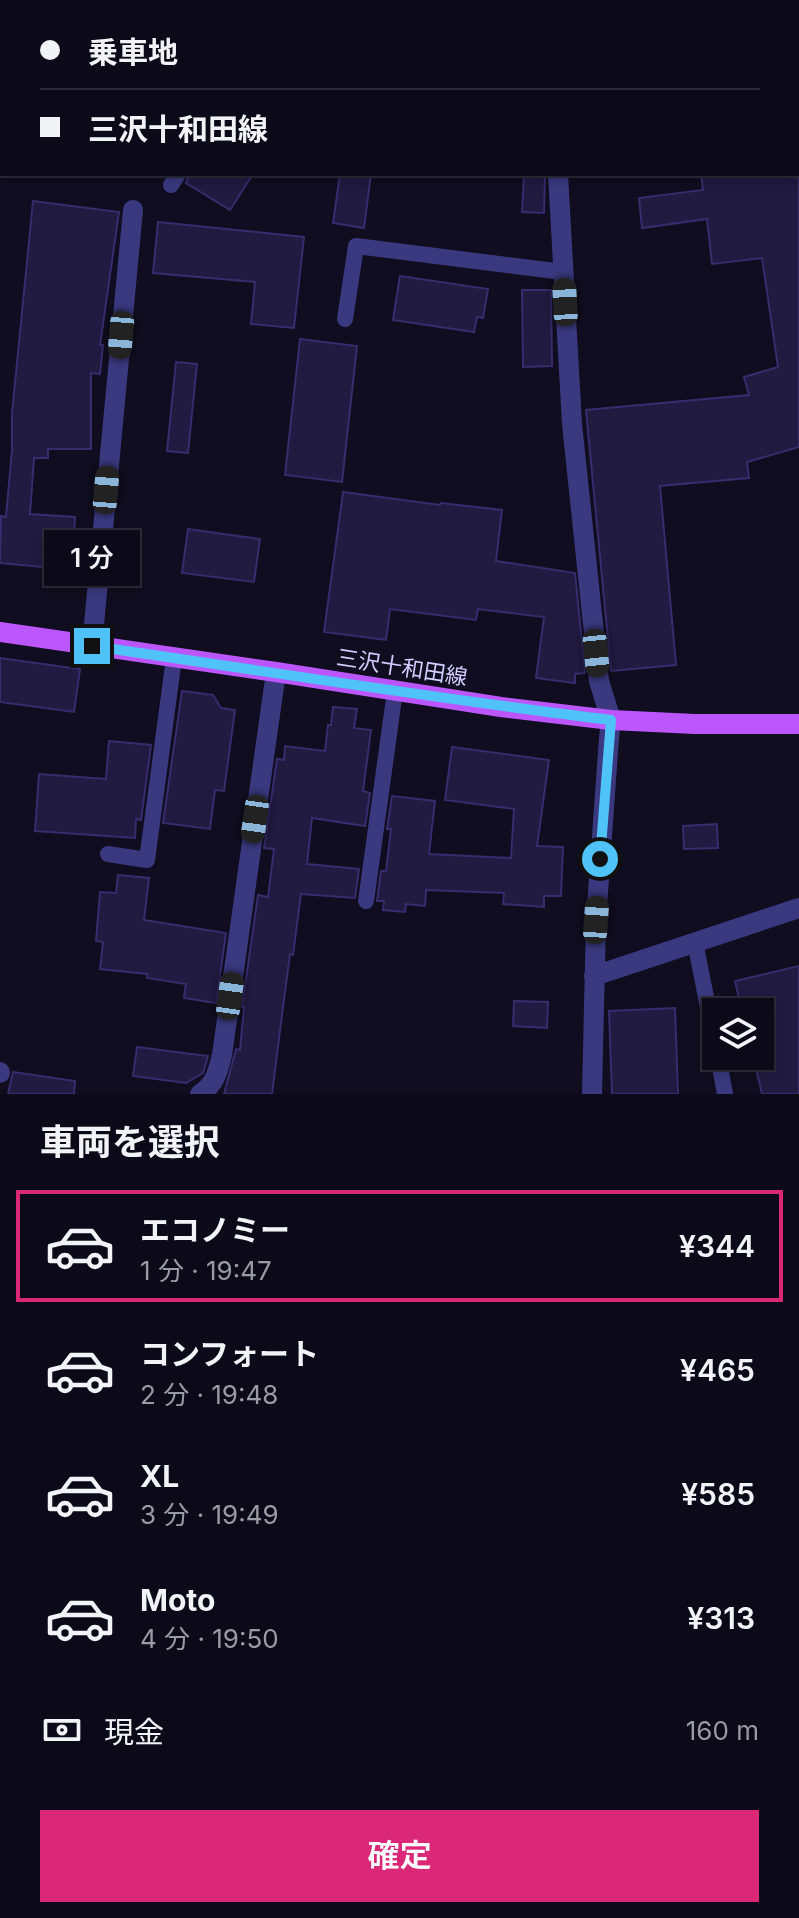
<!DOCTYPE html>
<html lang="ja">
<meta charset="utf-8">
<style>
body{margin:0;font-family:Inter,"Noto Sans JP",sans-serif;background:#1a1825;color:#f1f3f6;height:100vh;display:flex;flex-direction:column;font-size:30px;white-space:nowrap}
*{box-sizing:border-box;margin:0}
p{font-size:26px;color:#9a9aa2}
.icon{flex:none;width:44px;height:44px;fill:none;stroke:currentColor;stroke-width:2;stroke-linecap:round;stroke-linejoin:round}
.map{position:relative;height:1094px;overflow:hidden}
.details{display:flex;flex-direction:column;background:#0c0a18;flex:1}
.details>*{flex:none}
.banner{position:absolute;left:0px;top:0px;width:800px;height:176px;box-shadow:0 4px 12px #0003,0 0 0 2px #2c2b37;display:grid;align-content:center;height:176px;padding:0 40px;background:#0c0a18}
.fabs{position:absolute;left:702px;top:998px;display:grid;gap:16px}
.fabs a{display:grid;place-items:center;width:72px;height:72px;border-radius:0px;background:#0c0a18;box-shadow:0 4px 12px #0003,0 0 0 2px #2c2b37;font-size:40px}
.end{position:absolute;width:36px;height:36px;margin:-18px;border:10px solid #4fc3f7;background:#111;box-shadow:0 0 0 4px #111}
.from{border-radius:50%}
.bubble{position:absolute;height:56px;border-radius:0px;background:#0c0a18;box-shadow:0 4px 12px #0003,0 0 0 2px #2c2b37;font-size:26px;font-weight:600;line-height:56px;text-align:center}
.car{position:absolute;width:24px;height:48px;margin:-24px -12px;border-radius:10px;box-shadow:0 0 6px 2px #0007;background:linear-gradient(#222 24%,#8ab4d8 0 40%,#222 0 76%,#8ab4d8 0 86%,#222 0)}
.banner b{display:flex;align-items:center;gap:28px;height:76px;font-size:30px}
.banner b+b{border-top:2px solid #2c2b37}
.banner i{width:20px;height:20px;background:#f1f3f6}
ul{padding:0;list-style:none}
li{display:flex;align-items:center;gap:24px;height:112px;margin:0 16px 12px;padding:0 24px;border:4px solid transparent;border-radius:0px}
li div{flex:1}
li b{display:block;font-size:30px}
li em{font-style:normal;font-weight:600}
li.on{border-color:#db2777}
li>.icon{width:72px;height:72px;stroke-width:1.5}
h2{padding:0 40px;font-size:36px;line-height:96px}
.pay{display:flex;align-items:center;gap:20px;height:88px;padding:0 40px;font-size:30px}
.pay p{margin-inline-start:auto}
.primary-button{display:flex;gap:16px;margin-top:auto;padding:16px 40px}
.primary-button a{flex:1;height:92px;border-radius:0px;background:#db2777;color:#fff;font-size:32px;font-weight:600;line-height:92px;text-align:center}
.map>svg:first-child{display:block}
</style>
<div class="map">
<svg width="799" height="1094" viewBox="0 0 799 1094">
<rect width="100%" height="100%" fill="#100d20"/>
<!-- building -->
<path fill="#211a41" stroke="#372c6d" stroke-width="2" d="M189,174H253L230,210L186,183Z
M340,174H371L364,228L333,223Z
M524,174L545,175L544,213L522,212Z
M701,174H799V447L747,462L749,478L660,486L676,665L611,671L586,410L749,395L744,377L778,367L762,258L712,264L707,219L642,228L639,198L703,190Z
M33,201L119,212L100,345H103L100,374L91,373V449H48V458H34L30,514L75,517L73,551H64L63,569L0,563L1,516L6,517L12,450V413Z
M158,222L304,237L294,328L251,324L255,282L153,273Z
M400,276L488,289L483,318L477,317L474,332L393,320Z
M522,290H551L552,366L523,367Z
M300,339L357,346L342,482L285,475Z
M176,362L197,364L188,453L167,451Z
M343,492L440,505L441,503L502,510L496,561L575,573L585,673L575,674V683L536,678L544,617L478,609L476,620L390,609L386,640L324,632Z
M188,529L260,539L254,582L182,573Z
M0,658L80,669L74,712L0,702Z
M182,691L213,695L221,708L235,710L224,791L215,790L210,829L163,823Z
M333,707L357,709L354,728L371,730L363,791L370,793L365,826L312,818L307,864L359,869L355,898L301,894L293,955L290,954L283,1007L272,1094H224L236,1049L240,1050L244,1007H242L258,895L268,897L274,849L264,848L277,759L284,760L285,746L325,751L328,725H331Z
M109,741L151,745L141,820L136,819L135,838L35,831L39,774L106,779Z
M452,747L549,760L537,846L563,847L561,896H544V907L503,904L504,893L426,890L425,906L406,904L405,912L383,910L384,901H377L381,871H386L391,829H387L392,796L435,801L429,854L511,858L514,809L445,800Z
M717,824L718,848L684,849L683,826Z
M118,875L149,878L144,920L226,933L216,1003L184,998L186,984L147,978V974L100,969L103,942L96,941L100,892L116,893Z
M799,966V1094H762L753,1056H760V1012H742L735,981Z
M514,1001L548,1002L547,1028L513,1026Z
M675,1008L678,1094H612L609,1011Z
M137,1047L208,1056L203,1073L186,1083L133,1076Z
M13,1072L75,1081L74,1094H8Z"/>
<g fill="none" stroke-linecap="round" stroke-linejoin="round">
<!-- service -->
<path stroke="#3a397f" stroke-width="16" d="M288,2L289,0
M331,2L332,0
M171,185L178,174
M345,319L356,246L563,272
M108,854L147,860L174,658
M366,901L395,691
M695,942L716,1047
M718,1056L725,1094"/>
<!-- minor -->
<path stroke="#3a397f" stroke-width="20" d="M300,0L304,2
M55,2L56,0
M798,78H799
M0,81L2,78
M558,174L572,424L599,681L611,720L609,738L596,920L592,1094
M92,646L133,210
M594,976L799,908
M0,1073V1072
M200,1094C215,1085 218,1071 222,1055L276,672"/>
<!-- primary -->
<path stroke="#bb56fd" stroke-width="20" d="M0,632L276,672L501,707L611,720L695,724H799"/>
</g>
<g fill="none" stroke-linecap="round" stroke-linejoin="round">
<!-- route -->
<path stroke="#4fc3f7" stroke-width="10" d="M92,646C265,671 438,699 611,720L600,859"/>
</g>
<g text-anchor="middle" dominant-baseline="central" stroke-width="7" stroke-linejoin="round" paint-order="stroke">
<!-- street labels -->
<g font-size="22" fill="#d2cdfe" stroke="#100d20">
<text transform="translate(402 667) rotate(9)">三沢十和田線</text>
</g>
</g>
</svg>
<div class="fabs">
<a><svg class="icon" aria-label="layers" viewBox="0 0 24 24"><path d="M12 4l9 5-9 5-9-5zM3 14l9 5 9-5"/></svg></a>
</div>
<i class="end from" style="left:600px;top:859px"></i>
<i class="end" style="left:92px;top:646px"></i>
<div class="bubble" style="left:44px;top:530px;width:96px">1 分</div>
<i class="car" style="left:565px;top:302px;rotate:357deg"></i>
<i class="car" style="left:121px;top:335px;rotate:185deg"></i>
<i class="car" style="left:106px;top:490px;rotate:5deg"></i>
<i class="car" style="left:596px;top:653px;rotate:174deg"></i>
<i class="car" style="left:255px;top:819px;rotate:188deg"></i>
<i class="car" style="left:596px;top:920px;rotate:4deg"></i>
<i class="car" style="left:230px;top:996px;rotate:8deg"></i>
<div class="banner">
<b><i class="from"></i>乗車地</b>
<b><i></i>三沢十和田線</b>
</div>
</div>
<section class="details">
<h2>車両を選択</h2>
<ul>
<li class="on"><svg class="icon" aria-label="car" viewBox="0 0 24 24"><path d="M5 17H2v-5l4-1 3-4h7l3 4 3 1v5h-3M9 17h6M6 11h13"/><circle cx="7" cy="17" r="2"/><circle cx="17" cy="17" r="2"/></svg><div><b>エコノミー</b><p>1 分 · 19:47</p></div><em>¥344</em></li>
<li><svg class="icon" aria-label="car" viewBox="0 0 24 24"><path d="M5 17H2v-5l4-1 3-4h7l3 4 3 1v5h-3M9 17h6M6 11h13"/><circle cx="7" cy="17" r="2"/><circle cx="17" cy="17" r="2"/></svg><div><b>コンフォート</b><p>2 分 · 19:48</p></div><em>¥465</em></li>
<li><svg class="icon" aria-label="car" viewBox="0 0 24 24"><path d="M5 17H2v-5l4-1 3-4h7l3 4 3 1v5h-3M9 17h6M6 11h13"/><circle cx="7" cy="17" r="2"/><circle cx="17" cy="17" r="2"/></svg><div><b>XL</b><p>3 分 · 19:49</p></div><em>¥585</em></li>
<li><svg class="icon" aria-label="car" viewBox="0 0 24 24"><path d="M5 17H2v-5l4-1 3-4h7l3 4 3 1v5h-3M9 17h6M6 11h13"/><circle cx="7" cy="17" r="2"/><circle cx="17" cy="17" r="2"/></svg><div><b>Moto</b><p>4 分 · 19:50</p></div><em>¥313</em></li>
</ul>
<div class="pay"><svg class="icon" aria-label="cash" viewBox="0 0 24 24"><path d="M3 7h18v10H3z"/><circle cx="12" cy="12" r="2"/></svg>現金<p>160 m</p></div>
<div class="primary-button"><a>確定</a></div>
</section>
